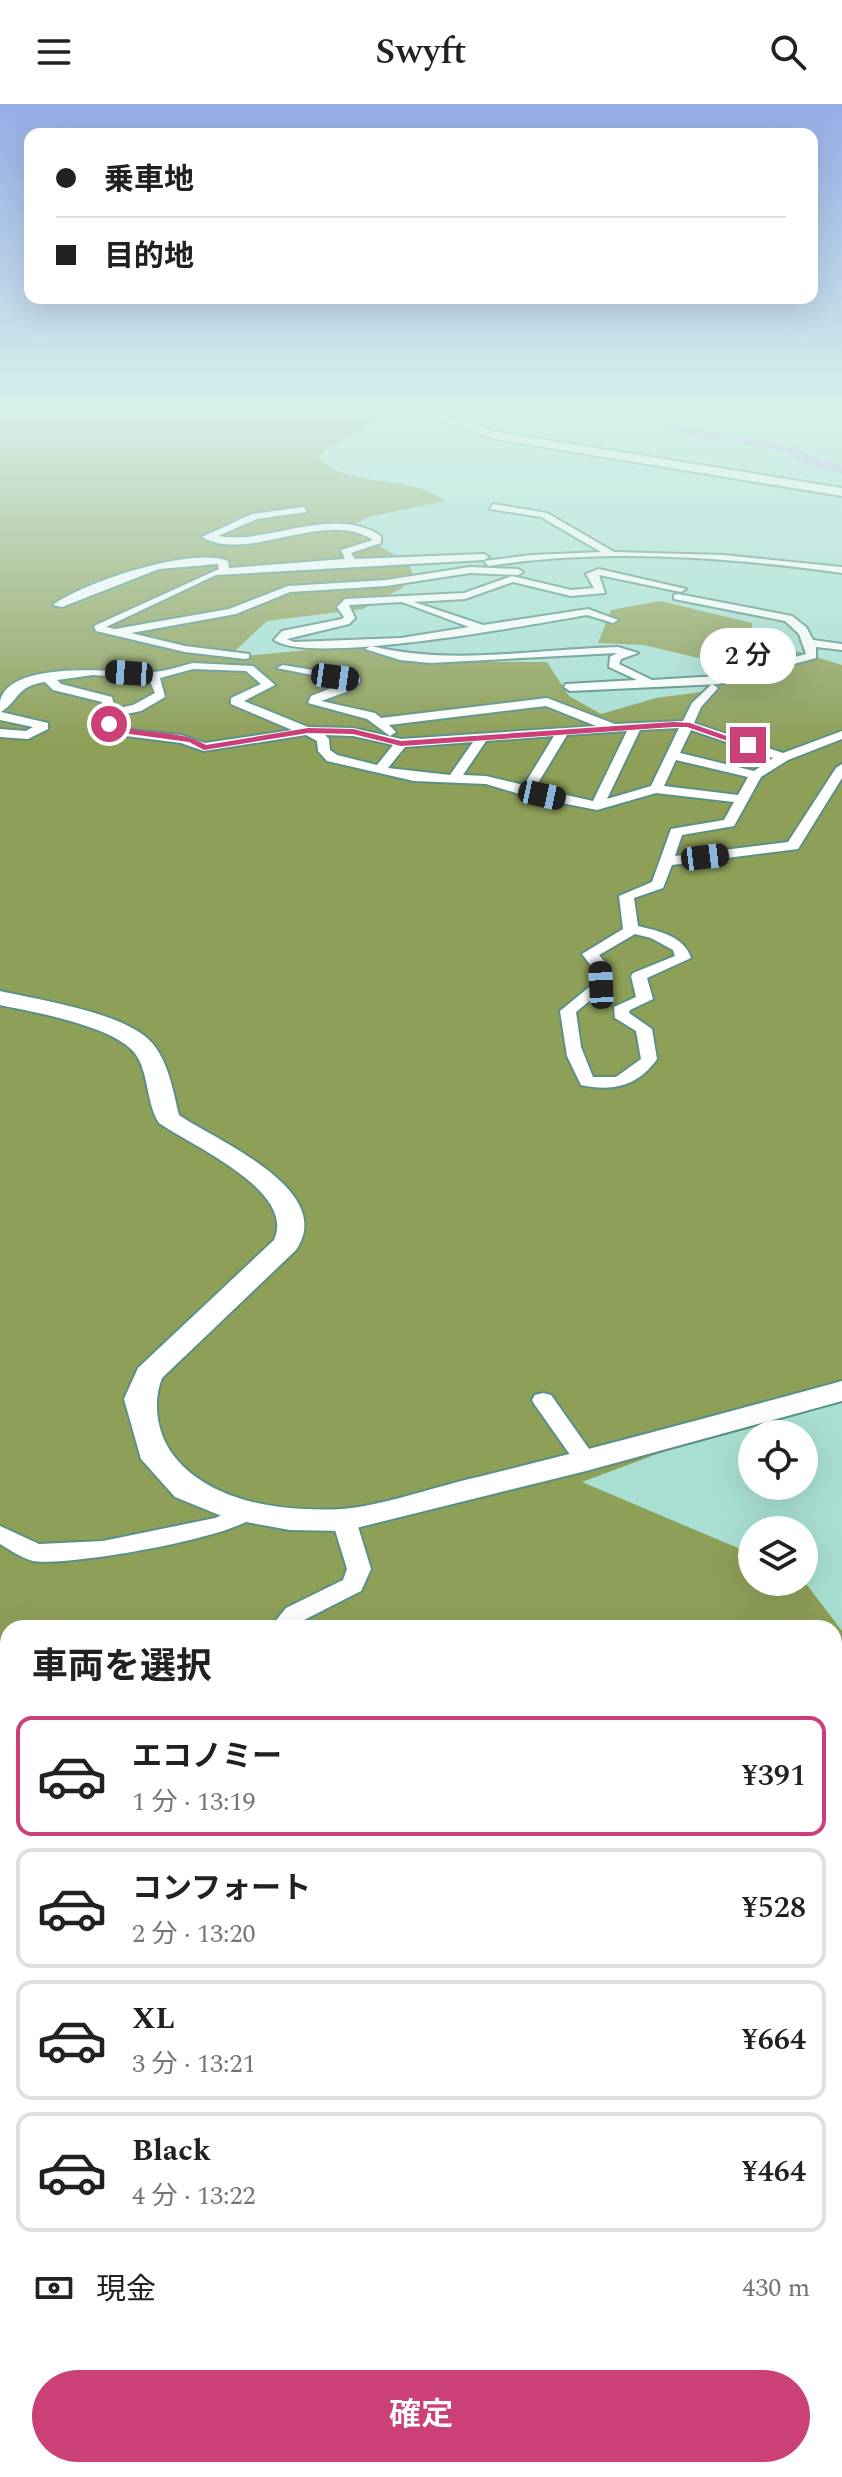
<!DOCTYPE html>
<html lang="ja">
<meta charset="utf-8">
<style>
body{margin:0;font-family:Spectral,"Noto Sans JP",serif;background:#f2f2f2;color:#202124;height:100vh;display:flex;flex-direction:column;font-size:30px;white-space:nowrap}
*{box-sizing:border-box;margin:0}
p{font-size:26px;color:#757577}
.icon{flex:none;width:44px;height:44px;fill:none;stroke:currentColor;stroke-width:2;stroke-linecap:round;stroke-linejoin:round}
.map{position:relative;flex:1;overflow:hidden}
.drawer{position:absolute;left:0px;top:1516px;width:842px;height:858px;display:flex;flex-direction:column;background:#fff;border-radius:24px 24px 0 0;box-shadow:0 8px 32px #0002}
.drawer>*{flex:none}
.guide{position:absolute;left:24px;top:24px;width:794px;height:176px;border-radius:16px;box-shadow:0 8px 32px #0002;display:grid;align-content:center;height:176px;padding:0 32px;background:#fff}
.tools{position:absolute;left:738px;top:1316px;display:grid;gap:16px}
.tools a{display:grid;place-items:center;width:80px;height:80px;border-radius:50%;background:#fff;box-shadow:0 8px 32px #0002;font-size:40px}
.end{position:absolute;width:36px;height:36px;margin:-18px;border:10px solid #cb4077;background:#fff;box-shadow:0 0 0 4px #fff}
.from{border-radius:50%}
.bubble{position:absolute;height:56px;border-radius:28px;background:#fff;box-shadow:0 8px 32px #0002;font-size:26px;font-weight:600;line-height:56px;text-align:center}
.car{position:absolute;width:24px;height:48px;margin:-24px -12px;border-radius:10px;box-shadow:0 0 6px 2px #0007;background:linear-gradient(#222 24%,#8ab4d8 0 40%,#222 0 76%,#8ab4d8 0 86%,#222 0)}
.guide b{display:flex;align-items:center;gap:28px;height:76px;font-size:30px}
.guide b+b{border-top:2px solid #e0e0e0}
.guide i{width:20px;height:20px;background:#202124}
ul{padding:0;list-style:none}
li{display:flex;align-items:center;gap:24px;height:120px;margin:0 16px 12px;padding:0 16px;border:4px solid #e0e0e0;border-radius:16px}
li div{flex:1}
li b{display:block;font-size:30px}
li em{font-style:normal;font-weight:600}
li.active{border-color:#cb4077}
li>.icon{width:72px;height:72px;stroke-width:1.5}
h2{padding:0 32px;font-size:36px;line-height:96px}
.pay{display:flex;align-items:center;gap:20px;height:88px;padding:0 32px;font-size:30px}
.pay p{margin-inline-start:auto}
.primary-button{display:flex;gap:16px;margin-top:auto;padding:16px 32px}
.primary-button a{flex:1;height:92px;border-radius:48px;background:#cb4077;color:#fff;font-size:32px;font-weight:600;line-height:92px;text-align:center}
header{display:flex;justify-content:space-between;align-items:center;height:104px;padding:0 32px;background:#fff;font-size:36px;font-weight:600}
.map>svg:first-child{display:block}
</style>
<header><svg class="icon" aria-label="menu" viewBox="0 0 24 24"><path d="M4 6h16M4 12h16M4 18h16"/></svg>Swyft<svg class="icon" aria-label="search" viewBox="0 0 24 24"><circle cx="10" cy="10" r="6"/><path d="M15 15l6 6"/></svg></header>
<div class="map">
<svg width="842" height="2373" viewBox="0 0 842 2373">
<rect width="100%" height="100%" fill="#a8dfd3"/>
<!-- forest -->
<path fill="#8e9f58" fill-rule="evenodd" d="M0,306H357L380,315L324,346L319,355C354,386 408,369 445,397L368,413L352,422L353,428L408,458L413,471L402,484L363,505L267,517L227,554L337,543L365,545L372,550L419,558H547L569,592L601,610L656,594L716,586L736,563L644,541L598,539L611,506L660,497L752,519L751,533L842,561V1281L582,1378L752,1450V1478L804,1477L842,1527V2373H0ZM8,1524H834V2366H8Z"/>
<g fill="none" stroke-linecap="round" stroke-linejoin="round">
<!-- river -->
<path fill="#baa3e6" fill-rule="evenodd" d="M635,306H651L680,321L795,343L820,356L842,361V369L810,362L786,349L671,327Z"/>
<!-- street casing -->
<g stroke="#5b9085" stroke-width="4">
<path id="street" d="M833,307L842,308V313L833,311Z
M493,400L547,409L614,448L723,451L842,463V469C727,453 603,444 488,462L484,457L531,451L601,448L541,413L490,405Z
M304,403L307,408L257,415L218,432C270,441 332,400 381,432V439L351,449L355,455L484,450L489,453L484,456L216,471L106,523L115,525L229,505L288,482L386,476L470,463L518,465L523,468L518,471L470,469L386,482L290,488L236,510L131,529L185,542L249,550V554L245,555L185,548L96,527L94,522L219,465L218,460L159,465L62,503L53,501C82,479 192,442 228,457L229,464L345,455L341,446L373,436C325,404 248,460 202,433L252,410Z
M599,465L686,485L681,488L599,471L605,489L571,492L513,478L465,495L414,498L483,521L588,505L618,516L613,519L587,511C535,520 309,562 274,536L282,527L342,515L344,513L337,503L345,495L464,489L512,472L571,486L594,484L586,470ZM402,498L469,523L401,534L294,538L287,535L349,520L355,514L349,501Z
M678,490L792,512L806,523L813,536L842,540V546L816,543V554L719,580L570,587L564,583L566,580L637,576L609,563L610,553L617,549L430,559L400,556L365,545L371,542C453,562 535,545 618,543L638,549L621,555L619,560L652,576L719,572L806,550L799,530L785,517L674,495V491Z
M193,559L253,562L275,581L244,597L308,623L353,624L401,635L596,622L546,602L389,621L396,628L390,632L367,615L308,599L311,592L347,578L277,564L283,561L360,574V578L346,588L321,597L375,609L381,614L547,594L615,620L683,617L692,599L712,580L718,584L701,603L694,619L783,649L842,627V635L788,656L761,673L734,722L682,731L675,752L788,738L836,664L842,660V674L798,745L672,761L663,784L634,794L638,822C659,827 684,832 691,854L647,874L653,895L630,906L629,909L652,925L657,955C638,982 613,988 581,981L567,952L560,907L593,880L592,863L582,850L623,825L619,792L652,778L671,725L724,716L734,698L656,689L597,706L526,692L486,680L414,677L327,657L318,647L317,637L306,631L204,647L181,639L126,632L103,620L102,598L53,586L45,578C16,582 20,596 1,608L48,619V625L28,635L0,633V625L26,627L33,623L0,616C0,610 0,602 0,597C11,554 118,569 151,568C164,568 180,562 193,559ZM193,565L246,567L261,580L231,594V600L292,626L205,639L181,631L133,626L115,619L116,612L141,607L165,593L160,574ZM93,571L149,575L155,589L133,601L115,605L112,593L61,580L57,576ZM679,624L651,682L607,695L640,626ZM691,626L773,654L754,667L680,649ZM627,627L593,697L535,684L567,631ZM325,631L353,632L393,641L377,661L337,651L330,646L329,635ZM554,632L524,681L486,672L463,671L486,637ZM473,638L450,671L388,664L405,643ZM676,656L748,673L738,691L664,682ZM635,830L651,834L673,846L675,852L633,869L631,872L636,893L614,903L615,914L636,927L641,955L616,973H593L581,943L576,908L609,881L608,862L599,851Z
M543,1289L551,1291L594,1352L597,1357L594,1362H578L535,1301L532,1296L535,1291Z
M248,1400L256,1402L260,1408C244,1433 65,1463 33,1457C22,1454 10,1446 0,1440V1422L39,1440L103,1437L215,1414Z
M344,1408L352,1410L356,1416L371,1465L361,1487L304,1516L297,1524H270L286,1504L343,1476L347,1465L332,1416L336,1410Z
M834,2037L842,2040V2073L834,2070Z"/>
</g>
<!-- secondary casing -->
<g stroke="#5b9085" stroke-width="4">
<path id="secondary" d="M381,306L454,314L497,328L842,384V392L495,335L452,320Z
M0,887C39,896 128,909 153,940C169,960 173,987 179,1011C217,1037 337,1086 296,1146L162,1274C151,1302 158,1336 179,1358C218,1400 286,1408 342,1405C382,1402 437,1382 478,1373C600,1343 721,1310 842,1277V1297L586,1367L344,1427L290,1426L229,1415L175,1393L141,1355L124,1295L138,1264L274,1136C297,1087 192,1042 159,1019C147,1001 149,974 138,954C122,923 33,908 0,901Z"/>
</g>
<!-- street -->
<use href="#street" fill="#fff" fill-rule="evenodd"/>
<!-- secondary -->
<use href="#secondary" fill="#fff" fill-rule="evenodd"/>
</g>
<!-- sky -->
<linearGradient id="sky" x2="0" y2="1"><stop stop-color="#95ade7"/><stop offset="0.48" stop-color="#d8f1eb"/><stop offset="1" stop-color="#d8f1eb" stop-opacity="0"/></linearGradient>
<rect width="842" height="638" fill="url(#sky)"/>
<!-- route -->
<path fill="#cb4077" d="M109,617C139,633 177,623 206,641L308,624L353,625L401,637L673,618L690,619L752,641L748,644L687,623H673L401,642L353,630L308,629L204,646L189,638L115,628L105,620Z"/>
</svg>
<div class="tools">
<a><svg class="icon" aria-label="locate" viewBox="0 0 24 24"><circle cx="12" cy="12" r="6"/><path d="M12 2v4M12 18v4M2 12h4M18 12h4"/></svg></a>
<a><svg class="icon" aria-label="layers" viewBox="0 0 24 24"><path d="M12 4l9 5-9 5-9-5zM3 14l9 5 9-5"/></svg></a>
</div>
<i class="end from" style="left:109px;top:620px"></i>
<i class="end" style="left:748px;top:641px"></i>
<div class="bubble" style="left:700px;top:524px;width:96px">2 分</div>
<i class="car" style="left:129px;top:569px;rotate:274deg"></i>
<i class="car" style="left:335px;top:573px;rotate:98deg"></i>
<i class="car" style="left:542px;top:691px;rotate:102deg"></i>
<i class="car" style="left:705px;top:753px;rotate:83deg"></i>
<i class="car" style="left:601px;top:881px;rotate:357deg"></i>
<div class="guide">
<b><i class="from"></i>乗車地</b>
<b><i></i>目的地</b>
</div>
<section class="drawer">
<h2>車両を選択</h2>
<ul>
<li class="active"><svg class="icon" aria-label="car" viewBox="0 0 24 24"><path d="M5 17H2v-5l4-1 3-4h7l3 4 3 1v5h-3M9 17h6M6 11h13"/><circle cx="7" cy="17" r="2"/><circle cx="17" cy="17" r="2"/></svg><div><b>エコノミー</b><p>1 分 · 13:19</p></div><em>¥391</em></li>
<li><svg class="icon" aria-label="car" viewBox="0 0 24 24"><path d="M5 17H2v-5l4-1 3-4h7l3 4 3 1v5h-3M9 17h6M6 11h13"/><circle cx="7" cy="17" r="2"/><circle cx="17" cy="17" r="2"/></svg><div><b>コンフォート</b><p>2 分 · 13:20</p></div><em>¥528</em></li>
<li><svg class="icon" aria-label="car" viewBox="0 0 24 24"><path d="M5 17H2v-5l4-1 3-4h7l3 4 3 1v5h-3M9 17h6M6 11h13"/><circle cx="7" cy="17" r="2"/><circle cx="17" cy="17" r="2"/></svg><div><b>XL</b><p>3 分 · 13:21</p></div><em>¥664</em></li>
<li><svg class="icon" aria-label="car" viewBox="0 0 24 24"><path d="M5 17H2v-5l4-1 3-4h7l3 4 3 1v5h-3M9 17h6M6 11h13"/><circle cx="7" cy="17" r="2"/><circle cx="17" cy="17" r="2"/></svg><div><b>Black</b><p>4 分 · 13:22</p></div><em>¥464</em></li>
</ul>
<div class="pay"><svg class="icon" aria-label="cash" viewBox="0 0 24 24"><path d="M3 7h18v10H3z"/><circle cx="12" cy="12" r="2"/></svg>現金<p>430 m</p></div>
<div class="primary-button"><a>確定</a></div>
</section>
</div>
